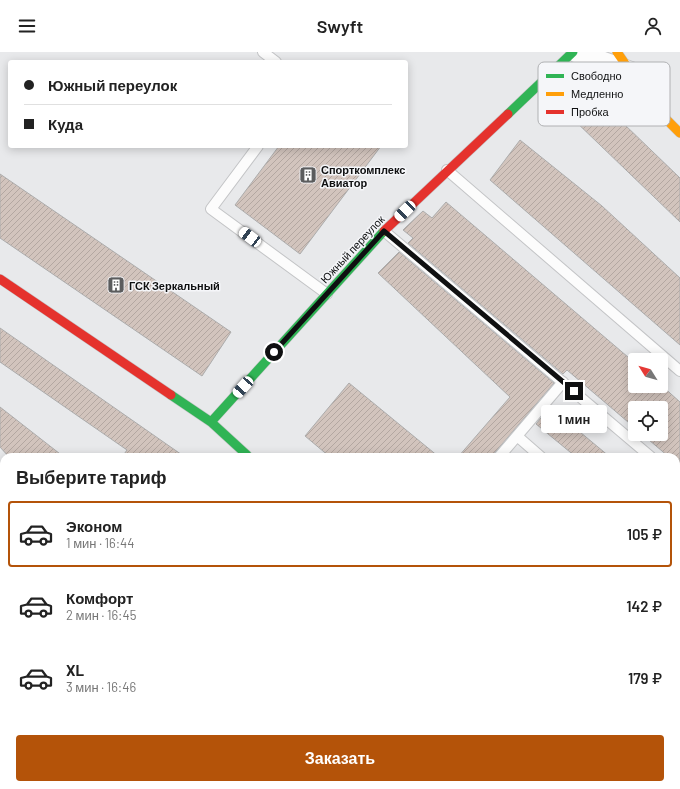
<!DOCTYPE html>
<html lang="ru">
<meta charset="utf-8">
<style>
body{margin:0;font-family:Barlow,sans-serif;background:#f2f2f2;color:#222;height:100vh;display:flex;flex-direction:column;font-size:15px;white-space:nowrap}
*{box-sizing:border-box;margin:0}
p{font-size:13px;color:#767676}
.icon{flex:none;width:22px;height:22px;fill:none;stroke:currentColor;stroke-width:2;stroke-linecap:round;stroke-linejoin:round}
.map{position:relative;flex:1;overflow:hidden}
.drawer{position:absolute;left:0px;top:401px;width:680px;height:336px;display:flex;flex-direction:column;background:#fff;border-radius:12px 12px 0 0;box-shadow:0 2px 10px #0003}
.drawer>*{flex:none}
.top-card{position:absolute;left:8px;top:8px;width:400px;height:88px;border-radius:4px;box-shadow:0 2px 10px #0003;display:grid;align-content:center;height:88px;padding:0 16px;background:#fff}
.needle{width:26px;rotate:307deg}
.buttons{position:absolute;left:628px;top:301px;display:grid;gap:8px}
.buttons a{display:grid;place-items:center;width:40px;height:40px;border-radius:4px;background:#fff;box-shadow:0 2px 10px #0003;font-size:20px}
.end{position:absolute;width:18px;height:18px;margin:-9px;border:5px solid #0f1011;background:#fff;box-shadow:0 0 0 2px #fff}
.from{border-radius:50%}
.bubble{position:absolute;height:28px;border-radius:4px;background:#fff;box-shadow:0 2px 10px #0003;font-size:13px;font-weight:600;line-height:28px;text-align:center}
.car{position:absolute;width:12px;height:24px;margin:-12px -6px;border-radius:5px;box-shadow:0 0 3px 1px #0007;background:linear-gradient(#fff 24%,#345 0 40%,#fff 0 76%,#345 0 86%,#fff 0)}
.top-card b{display:flex;align-items:center;gap:14px;height:38px;font-size:15px}
.top-card b+b{border-top:1px solid #e0e0e0}
.top-card i{width:10px;height:10px;background:#222}
ul{padding:0;list-style:none}
li{display:flex;align-items:center;gap:12px;height:66px;margin:0 8px 6px;padding:0 8px;border:2px solid transparent;border-radius:4px}
li div{flex:1}
li b{display:block;font-size:15px}
li em{font-style:normal;font-weight:600}
li.on{border-color:#b45309}
li>.icon{width:36px;height:36px;stroke-width:1.5}
h2{padding:0 16px;font-size:18px;line-height:48px}
.cta{display:flex;gap:8px;margin-top:auto;padding:8px 16px}
.cta a{flex:1;height:46px;border-radius:4px;background:#b45309;color:#fff;font-size:16px;font-weight:600;line-height:46px;text-align:center}
header{display:flex;justify-content:space-between;align-items:center;height:52px;padding:0 16px;background:#fff;font-size:18px;font-weight:600}
.map>svg:first-child{display:block}
</style>
<header><svg class="icon" aria-label="menu" viewBox="0 0 24 24"><path d="M4 6h16M4 12h16M4 18h16"/></svg>Swyft<svg class="icon" aria-label="person" viewBox="0 0 24 24"><circle cx="12" cy="8" r="4"/><path d="M4 21q1-7 8-7t8 7"/></svg></header>
<div class="map">
<svg width="680" height="737" viewBox="0 0 680 737">
<defs>
<pattern id="building-hatch" width="6" height="6" patternUnits="userSpaceOnUse"><rect width="6" height="6" fill="#d2c4bd"/><path d="M-1 1l2-2M0 6l6-6M5 7l2-2" fill="none" stroke="#b3a7a1"/></pattern>
</defs>
<rect width="100%" height="100%" fill="#e8e9eb"/>
<!-- building -->
<path fill="url(#building-hatch)" stroke="#acacac" d="M595,44L680,126V170L573,67Z
M520,88L602,154L680,226V293L490,128Z
M279,94H381L300,202L235,153Z
M0,122L231,280L202,324L0,186Z
M446,150L635,311V334L661,333L680,350V414L676,411V405H669L642,382H661V356H635V376L567,318L563,322L408,191L413,186L403,178L405,176L423,159L432,166Z
M399,200L554,331L491,405H458L510,345L378,221Z
M0,276L185,405H122L127,398L0,310Z
M349,331L439,405H330L305,384Z
M0,355L64,405H9L0,395Z
M550,355L610,405H576L536,372Z"/>
<g fill="none" stroke-linecap="round" stroke-linejoin="round">
<!-- lane casing -->
<g stroke="#c3c4c6" stroke-width="12">
<path id="lane" d="M263,0L276,10
M258,94L211,157L327,242
M447,118L680,319
M384,179L651,405
M517,384L541,405
M499,405L563,330
M676,427L680,430
M676,510L680,506
M676,642L680,645
M676,662L680,657
M97,733L101,737
M311,733L316,737
M204,737L208,733
M427,737L430,733
M523,737L526,733
M619,737L622,733"/>
</g>
<!-- street casing -->
<g stroke="#c3c4c6" stroke-width="22">
<path id="street" d="M576,0L631,20
M0,713L4,708"/>
</g>
<!-- fast casing -->
<g stroke="#c3c4c6" stroke-width="10">
<path id="fast" d="M508,62L573,0
M171,343L211,370L247,403L245,405
M211,370L384,179"/>
</g>
<!-- slow casing -->
<g stroke="#c3c4c6" stroke-width="10">
<path id="slow" d="M617,0L656,57L680,81"/>
</g>
<!-- jam casing -->
<g stroke="#c3c4c6" stroke-width="10">
<path id="jam" d="M384,179L508,62
M0,227L171,343"/>
</g>
<!-- lane -->
<use href="#lane" stroke="#fcfcfc" stroke-width="10"/>
<!-- street -->
<use href="#street" stroke="#fcfcfc" stroke-width="20"/>
<!-- fast -->
<use href="#fast" stroke="#30b455" stroke-width="9"/>
<!-- slow -->
<use href="#slow" stroke="#ff9f0a" stroke-width="9"/>
<!-- jam -->
<use href="#jam" stroke="#e5322d" stroke-width="9"/>
</g>
<g fill="none" stroke-linecap="round" stroke-linejoin="round">
<!-- route -->
<path stroke="#0f1011" stroke-width="5" d="M274,300L384,179L574,339"/>
</g>
<!-- icons -->
<defs>
<g id="building-square" transform="scale(0.9)"><rect x="-9" y="-9" width="18" height="18" rx="4" fill="#5b5c5d" stroke="#f5f6f9"/><path d="M-4-6H4V6H1V3H-1V6H-4ZM-2.5-4.3h1.7v1.8h-1.7ZM.8-4.3h1.7v1.8H.8ZM-2.5-1h1.7V.8h-1.7ZM.8-1h1.7V.8H.8Z" fill="#fff"/></g>
</defs>
<g fill-rule="evenodd">
<use href="#building-square" x="308" y="123"/>
<use href="#building-square" x="116" y="233"/>
</g>
<g text-anchor="middle" dominant-baseline="central" stroke-width="3" stroke-linejoin="round" paint-order="stroke">
<!-- poi labels -->
<g font-size="11" font-weight="bold" fill="#0f1011" stroke="#f5f6f9" text-anchor="start">
<text x="321" y="117">Спорткомплекс<tspan x="321" dy="13">Авиатор</tspan></text>
<text x="129" y="233">ГСК Зеркальный</text>
</g>
<!-- street labels -->
<g font-size="11" fill="#0f1011" stroke="#f5f6f9">
<text transform="translate(352 197) rotate(-47)">Южный переулок</text>
</g>
</g>
<!-- legend -->
<rect x="538" y="10" width="132" height="64" rx="6" fill="#f5f6f9" stroke="#b0b1b3" stroke-width="1"/>
<rect x="546" y="22" width="18" height="4" fill="#30b455"/>
<rect x="546" y="40" width="18" height="4" fill="#ff9f0a"/>
<rect x="546" y="58" width="18" height="4" fill="#e5322d"/>
<g font-size="11" fill="#0f1011">
<text x="571" y="28">Свободно</text>
<text x="571" y="46">Медленно</text>
<text x="571" y="64">Пробка</text>
</g>
</svg>
<div class="buttons">
<a><svg class="needle" viewBox="-14 -14 28 28"><path d="M0-13l5 13h-10z" fill="#e53935"/><path d="M0 13l5-13h-10z" fill="#767676"/></svg></a>
<a><svg class="icon" aria-label="locate" viewBox="0 0 24 24"><circle cx="12" cy="12" r="6"/><path d="M12 2v4M12 18v4M2 12h4M18 12h4"/></svg></a>
</div>
<i class="end from" style="left:274px;top:300px"></i>
<i class="end" style="left:574px;top:339px"></i>
<div class="bubble" style="left:541px;top:353px;width:66px">1 мин</div>
<i class="car" style="left:405px;top:159px;rotate:226deg"></i>
<i class="car" style="left:250px;top:185px;rotate:307deg"></i>
<i class="car" style="left:243px;top:335px;rotate:222deg"></i>
<div class="top-card">
<b><i class="from"></i>Южный переулок</b>
<b><i></i>Куда</b>
</div>
<section class="drawer">
<h2>Выберите тариф</h2>
<ul>
<li class="on"><svg class="icon" aria-label="car" viewBox="0 0 24 24"><path d="M5 17H2v-5l4-1 3-4h7l3 4 3 1v5h-3M9 17h6M6 11h13"/><circle cx="7" cy="17" r="2"/><circle cx="17" cy="17" r="2"/></svg><div><b>Эконом</b><p>1 мин · 16:44</p></div><em>105 ₽</em></li>
<li><svg class="icon" aria-label="car" viewBox="0 0 24 24"><path d="M5 17H2v-5l4-1 3-4h7l3 4 3 1v5h-3M9 17h6M6 11h13"/><circle cx="7" cy="17" r="2"/><circle cx="17" cy="17" r="2"/></svg><div><b>Комфорт</b><p>2 мин · 16:45</p></div><em>142 ₽</em></li>
<li><svg class="icon" aria-label="car" viewBox="0 0 24 24"><path d="M5 17H2v-5l4-1 3-4h7l3 4 3 1v5h-3M9 17h6M6 11h13"/><circle cx="7" cy="17" r="2"/><circle cx="17" cy="17" r="2"/></svg><div><b>XL</b><p>3 мин · 16:46</p></div><em>179 ₽</em></li>
</ul>
<div class="cta"><a>Заказать</a></div>
</section>
</div>
